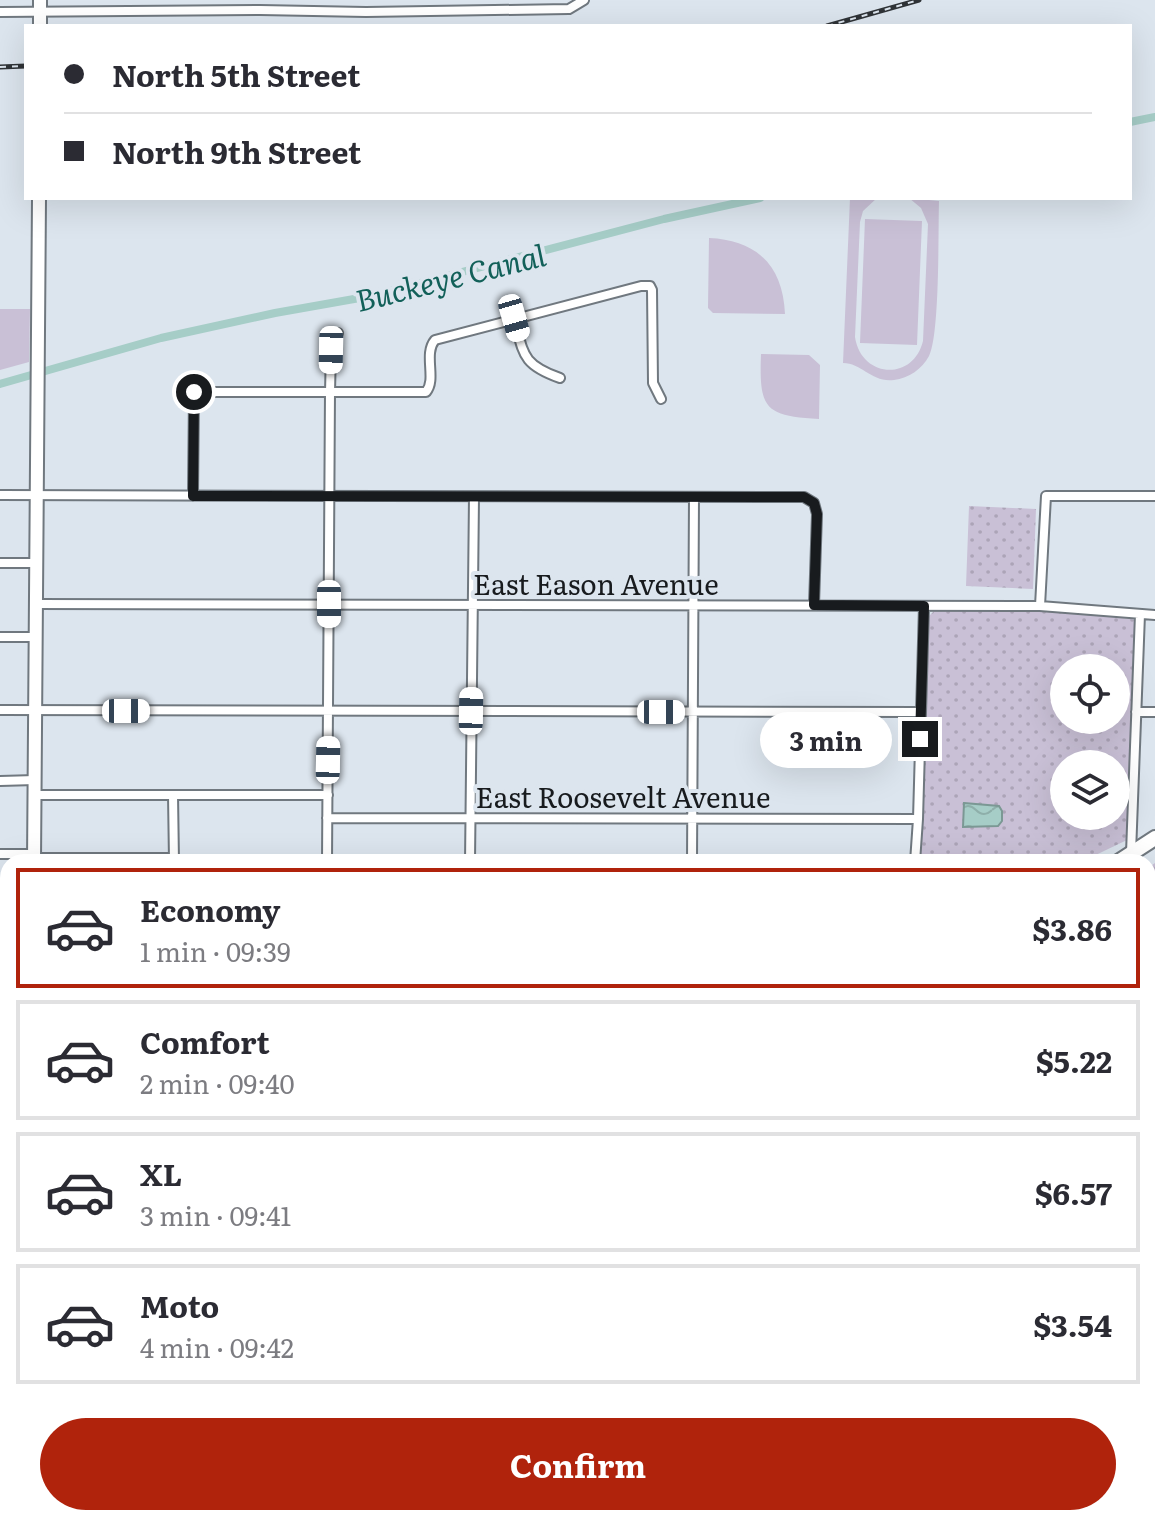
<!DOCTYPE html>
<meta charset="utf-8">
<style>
body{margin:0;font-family:Literata,serif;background:#f2f2f3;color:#2b2b33;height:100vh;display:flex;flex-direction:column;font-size:30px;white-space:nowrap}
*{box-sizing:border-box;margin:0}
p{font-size:26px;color:#7c7c81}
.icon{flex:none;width:44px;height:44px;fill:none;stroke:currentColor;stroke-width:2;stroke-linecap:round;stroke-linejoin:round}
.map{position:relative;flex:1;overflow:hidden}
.drawer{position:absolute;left:0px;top:854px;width:1156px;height:672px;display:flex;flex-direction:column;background:#fff;border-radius:24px 24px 0 0;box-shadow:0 8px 32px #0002}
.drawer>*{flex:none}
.top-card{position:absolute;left:24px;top:24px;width:1108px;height:176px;border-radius:0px;box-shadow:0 8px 32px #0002;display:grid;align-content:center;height:176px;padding:0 40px;background:#fff}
.tools{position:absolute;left:1050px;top:654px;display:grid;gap:16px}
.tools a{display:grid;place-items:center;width:80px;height:80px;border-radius:50%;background:#fff;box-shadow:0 8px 32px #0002;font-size:40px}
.end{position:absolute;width:36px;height:36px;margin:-18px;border:10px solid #181b1e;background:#fff;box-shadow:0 0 0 4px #fff}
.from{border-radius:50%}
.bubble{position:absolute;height:56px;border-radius:28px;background:#fff;box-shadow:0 8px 32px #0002;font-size:26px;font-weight:700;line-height:56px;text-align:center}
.car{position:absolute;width:24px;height:48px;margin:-24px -12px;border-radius:10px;box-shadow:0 0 6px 2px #0007;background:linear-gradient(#fff 24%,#345 0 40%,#fff 0 76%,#345 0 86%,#fff 0)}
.top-card b{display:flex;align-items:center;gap:28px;height:76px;font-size:30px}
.top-card b+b{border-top:2px solid #e1e1e2}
.top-card i{width:20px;height:20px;background:#2b2b33}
ul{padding:14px 0 0;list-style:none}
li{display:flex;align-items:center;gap:24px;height:120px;margin:0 16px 12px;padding:0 24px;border:4px solid #e1e1e2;border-radius:0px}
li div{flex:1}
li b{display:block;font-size:30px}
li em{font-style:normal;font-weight:700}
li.on{border-color:#b0230c}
li>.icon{width:72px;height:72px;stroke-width:1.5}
.button{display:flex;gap:16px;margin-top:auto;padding:16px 40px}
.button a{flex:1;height:92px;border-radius:48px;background:#b0230c;color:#fff;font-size:32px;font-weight:700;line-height:92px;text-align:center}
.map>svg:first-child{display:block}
</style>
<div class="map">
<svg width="1155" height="1526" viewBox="0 0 1155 1526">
<defs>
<pattern id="park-dots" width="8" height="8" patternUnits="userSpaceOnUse" patternTransform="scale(2)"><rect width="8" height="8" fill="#c9c0d6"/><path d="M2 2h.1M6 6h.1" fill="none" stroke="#aca4b7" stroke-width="1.8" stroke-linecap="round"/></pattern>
<pattern id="water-waves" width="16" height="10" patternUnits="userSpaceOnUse" patternTransform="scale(2)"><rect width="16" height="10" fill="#a6cdc7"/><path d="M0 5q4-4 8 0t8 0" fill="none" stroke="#8eafaa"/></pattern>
</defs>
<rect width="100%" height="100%" fill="#dce5ee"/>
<!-- grass -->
<path fill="#c9c0d6" d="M850,198H877L863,211L860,222L855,337C861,378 913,382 923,341L928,224L921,208L909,198L939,201C938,232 940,334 929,356C922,369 909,378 894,380C872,383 862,363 843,363Z
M865,219L922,221L917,345L860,343Z
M709,238C757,240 783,266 785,314L713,313L708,308Z
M0,309H30L29,362L0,370Z
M761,354L809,355L820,365L819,419C764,416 759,408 761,354Z"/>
<!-- park -->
<path fill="url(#park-dots)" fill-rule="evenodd" d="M969,506L1036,509L1033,589L966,586Z
M1027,610L1095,614L1137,620L1127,840L1081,862H918L922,837L929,616L934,611ZM1064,668H1116V720H1064ZM1064,764H1116V816H1064Z
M1155,863V907L1148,904V868Z"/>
<!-- water -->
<path fill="url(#water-waves)" stroke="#7b9894" stroke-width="2" d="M964,803L999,806L1002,811V821L998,826L963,827Z"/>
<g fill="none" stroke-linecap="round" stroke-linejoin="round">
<!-- canal -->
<path stroke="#a6cdc7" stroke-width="8" d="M1130,122L1155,117
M0,384L161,338L275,313L371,296L664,219L760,198"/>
<!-- street casing -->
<g stroke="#70787f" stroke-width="12">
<path id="street" d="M0,12L260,10L366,12L569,9L584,0
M514,318C524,354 521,364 560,378
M0,495L804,497L814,503L817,514L814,605
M193,496L194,392H426C437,379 423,354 435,340L641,286H650L652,290L653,383L661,399
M0,563H38
M37,604L1040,606L1155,615
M1040,606L1046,496H1155
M0,637H36
M0,710L921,712
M1136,712H1155
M0,781L35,780
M35,795H328
M173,795L174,861
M327,818L918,819
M1131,853L1140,614
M0,854H34
M34,858H174
M327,862L330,392L331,350L338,333
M470,862L474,497
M692,862L694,497
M915,862L918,819L924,606
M1148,924H1155
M0,1070H8
M0,1215H8
M0,1363H8
M1148,1407H1155
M31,1518V1526
M183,1518V1526
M329,1518V1526
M472,1518V1526
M547,1526V1518
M877,1526V1518
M957,1526V1518
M1052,1526L1071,1518"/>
</g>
<!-- secondary casing -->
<g stroke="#70787f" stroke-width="16">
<path id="secondary" d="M40,26V0
M34,862L39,198"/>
</g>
<!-- primary casing -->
<g stroke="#70787f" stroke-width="18">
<path id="primary" d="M1118,862L1155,838
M0,925H8"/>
</g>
<!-- street -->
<use href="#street" stroke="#fff" stroke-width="8"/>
<!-- secondary -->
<use href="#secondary" stroke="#fff" stroke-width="12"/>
<!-- primary -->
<use href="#primary" stroke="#fff" stroke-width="14"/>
<!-- rail casing -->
<g stroke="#2f3337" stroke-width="5">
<path id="rail" d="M827,26L919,0
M0,67L26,66"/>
</g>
<!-- rail -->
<use href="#rail" stroke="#dce5ee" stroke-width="2" stroke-dasharray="6" stroke-linecap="butt"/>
</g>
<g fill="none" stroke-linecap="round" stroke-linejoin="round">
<!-- route -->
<path stroke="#181b1e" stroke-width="10" d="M194,392L193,496L804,497L814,503L817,514L814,605L924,606L920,739"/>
</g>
<g text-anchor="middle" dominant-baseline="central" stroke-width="8" stroke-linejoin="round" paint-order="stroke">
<!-- street labels -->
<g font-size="28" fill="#181b1e" stroke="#dce5ee">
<text x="596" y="583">East Eason Avenue</text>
<text x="623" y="796">East Roosevelt Avenue</text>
</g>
<!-- water labels -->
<g font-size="30" font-style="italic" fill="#126059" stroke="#dce5ee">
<text transform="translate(450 276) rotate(-14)">Buckeye Canal</text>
</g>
</g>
</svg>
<div class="tools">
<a><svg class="icon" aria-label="locate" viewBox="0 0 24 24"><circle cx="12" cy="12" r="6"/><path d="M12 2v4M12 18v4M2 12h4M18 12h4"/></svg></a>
<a><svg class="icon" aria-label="layers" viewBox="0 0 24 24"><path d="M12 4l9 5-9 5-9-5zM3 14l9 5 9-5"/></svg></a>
</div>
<i class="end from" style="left:194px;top:392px"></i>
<i class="end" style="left:920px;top:739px"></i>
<div class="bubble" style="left:760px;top:712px;width:132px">3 min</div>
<i class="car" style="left:514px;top:318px;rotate:164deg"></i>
<i class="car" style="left:331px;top:350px;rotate:181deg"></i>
<i class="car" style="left:329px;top:604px;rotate:180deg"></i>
<i class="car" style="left:126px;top:711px;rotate:90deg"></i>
<i class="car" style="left:471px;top:711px;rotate:1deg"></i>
<i class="car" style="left:661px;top:712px;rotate:90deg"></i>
<i class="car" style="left:328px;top:760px;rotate:1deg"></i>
<div class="top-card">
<b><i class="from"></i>North 5th Street</b>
<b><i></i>North 9th Street</b>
</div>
<section class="drawer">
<ul>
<li class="on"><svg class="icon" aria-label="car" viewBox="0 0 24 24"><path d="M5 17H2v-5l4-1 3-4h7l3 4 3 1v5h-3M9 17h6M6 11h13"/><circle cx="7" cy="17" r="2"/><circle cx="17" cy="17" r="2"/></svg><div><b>Economy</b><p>1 min · 09:39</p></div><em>$3.86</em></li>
<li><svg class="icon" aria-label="car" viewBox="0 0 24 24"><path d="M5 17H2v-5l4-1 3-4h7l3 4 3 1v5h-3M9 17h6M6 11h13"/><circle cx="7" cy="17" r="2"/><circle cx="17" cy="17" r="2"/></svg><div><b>Comfort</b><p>2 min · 09:40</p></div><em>$5.22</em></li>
<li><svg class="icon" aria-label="car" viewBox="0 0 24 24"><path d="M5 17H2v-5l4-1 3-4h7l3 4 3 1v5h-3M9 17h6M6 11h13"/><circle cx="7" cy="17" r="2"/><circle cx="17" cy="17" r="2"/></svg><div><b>XL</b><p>3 min · 09:41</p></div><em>$6.57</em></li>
<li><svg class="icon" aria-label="car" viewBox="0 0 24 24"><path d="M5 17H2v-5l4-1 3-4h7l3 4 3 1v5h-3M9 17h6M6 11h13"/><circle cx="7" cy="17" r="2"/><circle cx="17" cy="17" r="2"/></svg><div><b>Moto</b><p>4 min · 09:42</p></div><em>$3.54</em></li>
</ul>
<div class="button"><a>Confirm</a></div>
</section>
</div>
